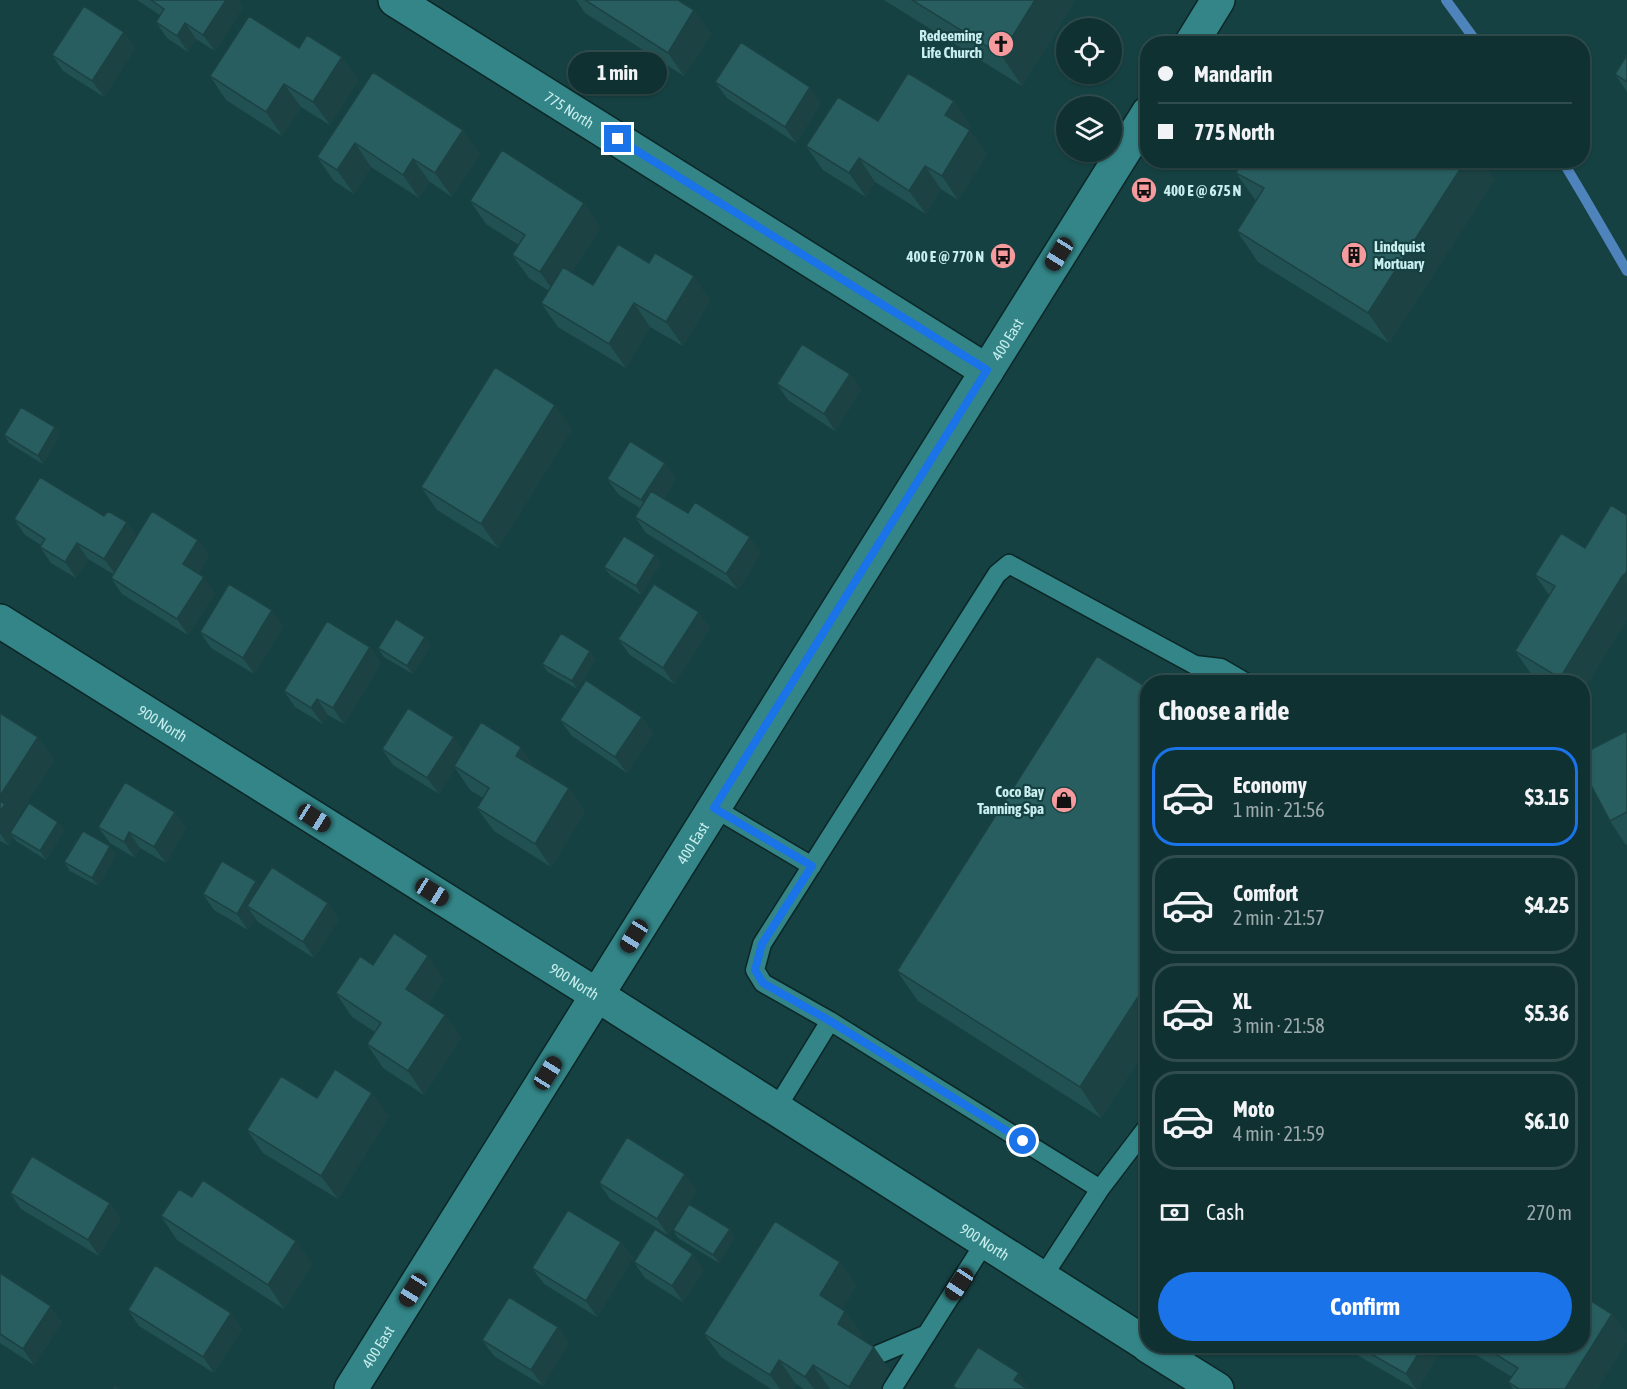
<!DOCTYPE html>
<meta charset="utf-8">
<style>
body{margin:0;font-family:"Asap Condensed",sans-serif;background:#19393a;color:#f1f3f6;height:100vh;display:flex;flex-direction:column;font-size:22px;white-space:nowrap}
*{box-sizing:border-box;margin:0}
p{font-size:20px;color:#9ca9ac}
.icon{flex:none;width:33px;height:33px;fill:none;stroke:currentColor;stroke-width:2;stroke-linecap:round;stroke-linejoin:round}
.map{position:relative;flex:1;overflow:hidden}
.details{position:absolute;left:1140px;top:675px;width:450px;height:678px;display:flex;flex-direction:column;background:#103132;border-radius:24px;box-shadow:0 2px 4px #0004,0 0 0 2px #304c4d}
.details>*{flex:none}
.guide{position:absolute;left:1140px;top:36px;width:450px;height:132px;border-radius:24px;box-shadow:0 2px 4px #0004,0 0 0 2px #304c4d;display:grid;align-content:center;height:132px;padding:0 18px;background:#103132}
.fabs{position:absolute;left:1056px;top:18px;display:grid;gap:12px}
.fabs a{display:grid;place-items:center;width:66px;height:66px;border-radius:50%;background:#103132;box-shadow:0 2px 4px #0004,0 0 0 2px #304c4d;font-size:30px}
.end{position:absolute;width:27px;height:27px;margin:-14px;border:8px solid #1a73e8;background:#fff;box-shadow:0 0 0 3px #fff}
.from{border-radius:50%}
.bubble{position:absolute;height:42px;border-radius:21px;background:#103132;box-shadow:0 2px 4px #0004,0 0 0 2px #304c4d;font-size:20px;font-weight:700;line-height:42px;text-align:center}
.car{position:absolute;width:18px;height:36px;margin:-18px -9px;border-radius:8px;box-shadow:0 0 4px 2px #0007;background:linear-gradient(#222 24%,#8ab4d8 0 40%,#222 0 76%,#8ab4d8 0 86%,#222 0)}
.guide b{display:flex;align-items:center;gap:21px;height:57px;font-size:22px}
.guide b+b{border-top:2px solid #304c4d}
.guide i{width:15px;height:15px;background:#f1f3f6}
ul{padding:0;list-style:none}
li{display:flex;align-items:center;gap:18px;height:99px;margin:0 12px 9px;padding:0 6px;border:3px solid #304c4d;border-radius:24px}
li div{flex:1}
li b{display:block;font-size:22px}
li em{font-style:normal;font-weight:700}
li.current{border-color:#1a73e8}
li>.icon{width:54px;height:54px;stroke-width:1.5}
h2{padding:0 18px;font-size:27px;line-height:72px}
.pay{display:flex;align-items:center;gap:15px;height:66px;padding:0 18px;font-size:22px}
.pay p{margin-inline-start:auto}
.action{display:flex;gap:12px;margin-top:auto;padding:12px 18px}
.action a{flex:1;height:69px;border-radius:36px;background:#1a73e8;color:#fff;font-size:24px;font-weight:700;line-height:69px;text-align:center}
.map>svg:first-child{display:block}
</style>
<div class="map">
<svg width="1627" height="1389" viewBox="0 0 1627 1389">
<rect width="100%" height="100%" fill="#164142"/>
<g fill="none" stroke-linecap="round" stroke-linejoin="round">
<!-- stream -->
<path stroke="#4e83bc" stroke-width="10" d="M1446,0L1478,44
M1562,160L1584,197L1627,271"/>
<!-- lane casing -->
<g stroke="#0c2626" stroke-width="21">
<path id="lane" d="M714,808L812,866
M776,1109L830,1021
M1100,1189L830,1021L763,983L755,970L762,944L997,574L1009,564L1195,665L1221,668L1245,682
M1042,1278L1100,1189L1148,1126
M870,1358L927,1334
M892,1389L985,1242"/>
</g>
<!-- street casing -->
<g stroke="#0c2626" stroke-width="36">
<g id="street">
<path id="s1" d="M395,0L987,371"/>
<path id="s2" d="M0,621L597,995L1148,1345"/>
<path d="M1148,1346L1217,1389"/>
</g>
</g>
<!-- secondary casing -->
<g stroke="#0c2626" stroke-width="36">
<g id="secondary">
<path d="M1191,44L1218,0"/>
<path id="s3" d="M351,1389L1148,113"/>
</g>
</g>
<!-- lane -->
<use href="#lane" stroke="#338587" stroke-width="18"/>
<!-- street -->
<use href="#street" stroke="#338587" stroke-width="33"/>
<!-- secondary -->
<use href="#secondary" stroke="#338587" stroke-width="33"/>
</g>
<!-- wall -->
<path fill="#225153" d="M137,0H238L243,7L215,51L196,39L188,52L167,38L156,22L160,15Z
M576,0H678L694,10L711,34L684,76L585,13Z
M884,0H1074L1075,1L1022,86Z
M135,48L104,97L63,71L52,55Z
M299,48L342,57L358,80L330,125L301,107L282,136L226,100L210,76Z
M373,72L480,154L452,197L430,182L419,198L371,167L354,194L334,181L317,157Z
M1615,74L1627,82V92Z
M715,82L821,103L796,143L727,98Z
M954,101L970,125L968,129L987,154L958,200L941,189L926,214L875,182L866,197L823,170L806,146L878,121Z
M1236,173L1495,179L1389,343L1258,262L1237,231L1256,201Z
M470,201L601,227L572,272L593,285L710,300L683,346L650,327L626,368L558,327L541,303L549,291L529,278L512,255L519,245L486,224Z
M850,374L861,390L835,431L788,400L777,384Z
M55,427L60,435L43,464L9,443L4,435Z
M572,429L498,548L437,510L421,487Z
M607,479H676L664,498L688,513L761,553L738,590L646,533L635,517L640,508L619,495Z
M1627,515V619L1582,692V682H1545L1532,675L1515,651L1549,595L1535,575L1585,548Z
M104,516L127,522L137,537L198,540L209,556L198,574L215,593L188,635L122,594L111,578L113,574L88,559L76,578L51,563L40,547L41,545L25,535L14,519Z
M655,555L661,563L641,595L610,575L604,567Z
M284,626L254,674L211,648L200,632Z
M710,628L674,684L630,655L618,639Z
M431,645L413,674L384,657L378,648Z
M370,647L381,663L344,724L328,715L323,724L295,707L284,691Z
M596,659L577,689L548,672L542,664Z
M1148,688V1046L1101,1118L918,1001L897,971Z
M0,713L38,737L54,760L16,820L17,822L64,830L46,860L16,841L14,838L9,846L1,841L0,842Z
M642,717L653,733L627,773L572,736L560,720Z
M1627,731V844L1626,845L1610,821Z
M382,749L464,751L536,768L569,788L585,812L551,867L494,831L477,808L483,798L470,790L455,768L439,794L393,765Z
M98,827L186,828L166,863L140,848L135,858L110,843Z
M116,855L98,886L70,871L64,862Z
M256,881L260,886L328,903L339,919L314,958L258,922L255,918L248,930L214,910L203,894Z
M373,965L444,979L428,1004L445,1015L461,1038L424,1095L383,1068L367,1044L375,1032L352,1017L336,993Z
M389,1116L338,1199L263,1153L247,1130Z
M599,1183L697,1190L668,1235L610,1199Z
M10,1193L110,1203L121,1219L99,1256L21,1209Z
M192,1197L296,1241L312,1264L284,1309L177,1240L161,1216Z
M673,1230L735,1237L719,1263L678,1238Z
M621,1242L633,1258L597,1317L544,1284L532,1268Z
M634,1262L704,1270L683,1302L645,1278Z
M840,1262L856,1286L842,1309L845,1311L862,1335L860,1338L890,1370L879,1389H804L796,1384L793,1389H771L721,1357L704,1334Z
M0,1273L62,1322L34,1365L0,1343Z
M128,1310L231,1313L242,1329L214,1373L139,1326Z
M1612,1314L1627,1335V1341L1597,1389H1513L1508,1382L1512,1377L1476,1355L1470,1346H1582Z
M558,1327L569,1343L543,1386L494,1356L482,1340Z
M1351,1346H1437L1441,1351L1418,1389H1415L1359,1356Z"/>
<!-- shaded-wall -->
<path fill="#1c4243" d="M226,0H238L243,7L215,51L203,35Z
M1035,0H1074L1075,1L1022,86L1001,55Z
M694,10L711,34L684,76L668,53Z
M185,23L196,39L188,52L177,36Z
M124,32L135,48L104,97L92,81Z
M342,57L358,80L330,125L313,102Z
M284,84L301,107L282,136L266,112Z
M810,87L821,103L796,143L785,127Z
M954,101L970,125L962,138L945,115Z
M463,130L480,154L452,197L435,173Z
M970,130L987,154L958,200L942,176Z
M355,143L371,167L354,194L337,170Z
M859,158L875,182L866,197L849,173Z
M413,159L430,182L419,198L403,175Z
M1466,160H1482L1495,179L1389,343L1368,313Z
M925,166L941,189L926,214L909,191Z
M584,203L601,227L557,296L540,272Z
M694,276L710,300L683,346L666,322Z
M634,303L650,327L626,368L609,344Z
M850,374L861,390L835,431L824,414Z
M555,405L572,429L498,548L481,524Z
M55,427L60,435L43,464L38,456Z
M665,463L676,479L653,516L641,500Z
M127,522L138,538L116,575L104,559Z
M750,537L761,553L738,590L726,574Z
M198,540L209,556L194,580L183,564Z
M77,543L88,559L76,578L65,562Z
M655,555L661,563L641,595L636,586Z
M1627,571V580L1624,576Z
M1623,575L1627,581V619L1582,692V682H1564L1560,678Z
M204,577L215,593L188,635L177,619Z
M272,610L284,626L254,674L243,658Z
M699,612L710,628L674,684L663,668Z
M425,637L431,645L413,674L407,666Z
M370,647L381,663L344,724L333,708Z
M590,651L596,659L577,689L572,681Z
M317,699L328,715L323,724L311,708Z
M642,717L653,733L627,773L615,757Z
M38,737L54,760L16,820L21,827L10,833L14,838L9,846L0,833V796Z
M454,737L465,753L454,766L455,768L439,794L427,778Z
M521,747L538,771L516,756Z
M569,788L585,812L551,867L535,844Z
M175,812L186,828L166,863L154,847Z
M58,822L64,830L46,860L40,851Z
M129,832L140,848L135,858L124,842Z
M110,846L116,855L98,886L92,878Z
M256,881L267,897L247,906L255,918L248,930L237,914Z
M328,903L339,919L314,958L303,942Z
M428,956L444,979L422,1013L406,989Z
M1145,986L1148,990V1046L1101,1118L1080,1087Z
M445,1015L461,1038L424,1095L408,1071Z
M372,1093L389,1116L338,1199L321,1176Z
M685,1174L697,1190L668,1235L657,1219Z
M110,1203L121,1219L99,1256L88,1240Z
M730,1229L735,1237L719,1263L713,1255Z
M296,1241L312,1264L284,1309L268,1285Z
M621,1242L633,1258L597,1317L586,1301Z
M693,1254L704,1270L683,1302L672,1286Z
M840,1262L856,1286L836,1319L820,1295Z
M51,1306L62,1322L34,1365L23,1349Z
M845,1311L862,1335L854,1348L838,1324Z
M231,1313L242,1329L214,1373L203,1357Z
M1612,1314L1627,1335V1341L1597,1389H1565Z
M558,1327L569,1343L543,1386L531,1370Z
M1423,1346H1437L1441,1351L1418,1389H1416L1406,1374Z
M874,1347L890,1370L879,1389H850L849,1387Z
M779,1360L796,1384L793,1389H780L770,1375Z
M813,1365L830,1389H814L805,1377Z
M1019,1373L1030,1389H1020L1014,1380Z"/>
<!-- building -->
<path fill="#285e60" stroke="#1c4243" stroke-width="1.5" d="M151,0H226L203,35L185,23L177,36L156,22L164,9Z
M585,0H678L694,10L668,53Z
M912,0H1035L1001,55Z
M84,6L124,32L92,81L52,55Z
M249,16L299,48L307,35L342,57L313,102L284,84L266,112L210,76Z
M741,42L810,87L785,127L715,82Z
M1627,55V82L1615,74Z
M373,72L463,130L435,173L413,159L403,175L355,143L337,170L317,157Z
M908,73L954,101L945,115L970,130L942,176L925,166L909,191L859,158L849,173L806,146L838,97L878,121Z
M502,150L584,203L540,272L512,255L525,235L470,201Z
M1243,160H1466L1368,313L1237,231L1264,188L1236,173Z
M618,244L649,263L655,253L694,276L666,322L634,303L609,344L541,303L563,267L593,285Z
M802,344L850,374L824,414L777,384Z
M495,367L555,405L481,524L421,487Z
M21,407L55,427L38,456L4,435Z
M630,441L665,463L641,500L607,479Z
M40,477L104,516L108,511L127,522L104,559L77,543L65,562L40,547L45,539L14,519Z
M651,491L688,513L695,502L750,537L726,574L635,517Z
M1611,505L1627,515V571L1624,576L1623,575L1560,678L1515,651L1555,586L1535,575L1561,533L1585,548Z
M152,511L198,540L183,564L204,577L177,619L111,578Z
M624,536L655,555L636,586L604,567Z
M229,584L272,610L243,658L200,632Z
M654,584L699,612L663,668L618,639Z
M396,619L425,637L407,666L378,648Z
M327,621L370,647L333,708L317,699L311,708L284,691Z
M561,633L590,651L572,681L542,664Z
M1097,656L1148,688V988L1145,986L1080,1087L897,971Z
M586,680L642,717L615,757L560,720Z
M408,708L454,737L427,778L382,749Z
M0,713L38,737L0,796Z
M481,722L521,747L516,756L569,788L535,844L477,808L489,788L454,766Z
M1627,731V812L1610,821L1582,768V754Z
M125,782L175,812L154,847L129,832L124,842L98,827Z
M0,801L5,804L0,812Z
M29,803L58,822L40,851L10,833Z
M83,831L110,846L92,878L64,862Z
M222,861L256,881L237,914L203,894Z
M272,867L328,903L303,942L247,906Z
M394,933L428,956L406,989L445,1015L408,1071L367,1044L381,1023L336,993L360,956L373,965Z
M335,1069L372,1093L321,1176L247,1130L281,1076L317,1098Z
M627,1137L685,1174L657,1219L599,1183Z
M32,1156L110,1203L88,1240L10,1193Z
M203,1180L296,1241L268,1285L161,1216L179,1189L192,1197Z
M689,1204L730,1229L713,1255L673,1230Z
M568,1210L621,1242L586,1301L532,1268Z
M775,1221L840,1262L820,1295L845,1311L838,1324L874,1347L849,1387L813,1365L805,1377L779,1360L770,1375L704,1334Z
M655,1229L693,1254L672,1286L634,1262Z
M155,1265L231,1313L203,1357L128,1310Z
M0,1273L51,1306L23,1349L0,1334Z
M1582,1295L1612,1314L1565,1389H1519L1508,1382L1518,1368L1482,1346H1582Z
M509,1297L558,1327L531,1370L482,1340Z
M1357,1346H1423L1406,1374Z
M978,1347L1019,1373L1014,1380L1027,1389H957L953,1386Z
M115,1386L120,1389H113Z"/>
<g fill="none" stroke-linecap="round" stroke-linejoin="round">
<!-- route -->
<path stroke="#1a73e8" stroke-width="8" d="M618,139L987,370L714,808L812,866L762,944L755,970L763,983L830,1021L1023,1141"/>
</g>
<!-- icons -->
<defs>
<g id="church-disc" transform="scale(1.35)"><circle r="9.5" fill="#f59b9e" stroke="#164142"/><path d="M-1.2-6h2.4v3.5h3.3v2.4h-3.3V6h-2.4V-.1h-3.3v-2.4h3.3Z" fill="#111"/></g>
<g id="bus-disc" transform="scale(1.35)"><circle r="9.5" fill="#f59b9e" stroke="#164142"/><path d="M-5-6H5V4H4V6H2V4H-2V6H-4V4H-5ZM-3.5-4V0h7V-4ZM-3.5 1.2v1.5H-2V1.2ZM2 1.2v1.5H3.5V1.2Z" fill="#111"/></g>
<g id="building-disc" transform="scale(1.35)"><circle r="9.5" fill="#f59b9e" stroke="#164142"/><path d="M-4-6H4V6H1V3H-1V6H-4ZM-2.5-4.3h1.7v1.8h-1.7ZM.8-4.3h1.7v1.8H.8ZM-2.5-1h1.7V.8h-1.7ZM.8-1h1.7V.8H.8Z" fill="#111"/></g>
<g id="shop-disc" transform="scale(1.35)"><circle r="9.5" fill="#f59b9e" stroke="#164142"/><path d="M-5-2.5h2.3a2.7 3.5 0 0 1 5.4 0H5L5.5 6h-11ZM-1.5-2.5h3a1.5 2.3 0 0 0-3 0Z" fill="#111"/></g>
</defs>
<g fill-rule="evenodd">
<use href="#church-disc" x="1001" y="44"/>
<use href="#bus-disc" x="1144" y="190"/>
<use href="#building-disc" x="1354" y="255"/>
<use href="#bus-disc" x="1003" y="256"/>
<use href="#shop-disc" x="1064" y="800"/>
</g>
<g text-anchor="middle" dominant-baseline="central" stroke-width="4.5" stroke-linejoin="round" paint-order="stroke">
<!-- poi labels -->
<g font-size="15" font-weight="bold" fill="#c8eeef" stroke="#164142" text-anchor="end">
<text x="982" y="35">Redeeming<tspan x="982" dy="17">Life Church</tspan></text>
<text x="1164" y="190" text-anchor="start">400 E @ 675 N</text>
<text x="1374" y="246" text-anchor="start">Lindquist<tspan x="1374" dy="17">Mortuary</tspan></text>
<text x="984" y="256">400 E @ 770 N</text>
<text x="1044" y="791">Coco Bay<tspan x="1044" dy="17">Tanning Spa</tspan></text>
</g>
<!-- street labels -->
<g font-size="15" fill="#c8eeef" stroke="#164142">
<text stroke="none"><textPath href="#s1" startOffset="206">775 North</textPath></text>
<text stroke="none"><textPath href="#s3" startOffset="1238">400 East</textPath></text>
<text stroke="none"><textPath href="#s2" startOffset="192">900 North</textPath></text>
<text stroke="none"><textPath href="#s3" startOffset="644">400 East</textPath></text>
<text stroke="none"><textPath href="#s2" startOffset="678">900 North</textPath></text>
<text stroke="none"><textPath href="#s2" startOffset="1164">900 North</textPath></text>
<text stroke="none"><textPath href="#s3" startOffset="50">400 East</textPath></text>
</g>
</g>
</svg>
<div class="fabs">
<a><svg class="icon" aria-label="locate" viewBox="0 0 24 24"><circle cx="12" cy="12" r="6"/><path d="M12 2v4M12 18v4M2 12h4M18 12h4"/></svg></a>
<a><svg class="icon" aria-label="layers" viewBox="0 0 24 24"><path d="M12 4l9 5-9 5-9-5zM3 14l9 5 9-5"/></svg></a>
</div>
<i class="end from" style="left:1023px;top:1141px"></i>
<i class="end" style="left:618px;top:139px"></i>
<div class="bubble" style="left:568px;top:52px;width:99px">1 min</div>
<i class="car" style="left:1059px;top:254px;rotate:212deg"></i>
<i class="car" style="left:314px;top:818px;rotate:122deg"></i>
<i class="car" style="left:432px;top:892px;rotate:122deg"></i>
<i class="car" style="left:634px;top:936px;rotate:212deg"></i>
<i class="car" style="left:548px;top:1073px;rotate:32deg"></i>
<i class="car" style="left:959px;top:1284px;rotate:214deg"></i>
<i class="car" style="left:413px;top:1290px;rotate:212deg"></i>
<div class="guide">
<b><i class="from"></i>Mandarin</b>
<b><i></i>775 North</b>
</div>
<section class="details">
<h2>Choose a ride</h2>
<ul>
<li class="current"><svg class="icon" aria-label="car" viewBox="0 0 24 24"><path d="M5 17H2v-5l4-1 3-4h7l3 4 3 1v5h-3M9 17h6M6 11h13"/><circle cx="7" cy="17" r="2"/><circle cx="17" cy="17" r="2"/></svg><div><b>Economy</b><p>1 min · 21:56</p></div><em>$3.15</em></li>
<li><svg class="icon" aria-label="car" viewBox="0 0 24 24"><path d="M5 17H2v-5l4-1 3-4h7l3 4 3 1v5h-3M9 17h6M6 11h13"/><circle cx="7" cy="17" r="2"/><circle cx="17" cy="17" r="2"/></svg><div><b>Comfort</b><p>2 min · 21:57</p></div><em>$4.25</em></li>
<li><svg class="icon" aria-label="car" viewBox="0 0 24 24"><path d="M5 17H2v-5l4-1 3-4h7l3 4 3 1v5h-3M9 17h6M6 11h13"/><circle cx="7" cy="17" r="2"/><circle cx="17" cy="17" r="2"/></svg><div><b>XL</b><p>3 min · 21:58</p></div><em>$5.36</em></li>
<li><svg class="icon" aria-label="car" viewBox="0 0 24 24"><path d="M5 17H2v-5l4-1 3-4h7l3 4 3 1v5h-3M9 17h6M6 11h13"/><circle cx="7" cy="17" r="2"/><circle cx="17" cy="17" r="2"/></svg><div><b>Moto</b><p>4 min · 21:59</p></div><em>$6.10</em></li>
</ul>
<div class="pay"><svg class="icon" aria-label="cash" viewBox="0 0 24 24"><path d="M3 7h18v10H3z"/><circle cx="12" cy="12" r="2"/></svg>Cash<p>270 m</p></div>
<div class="action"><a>Confirm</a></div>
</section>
</div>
